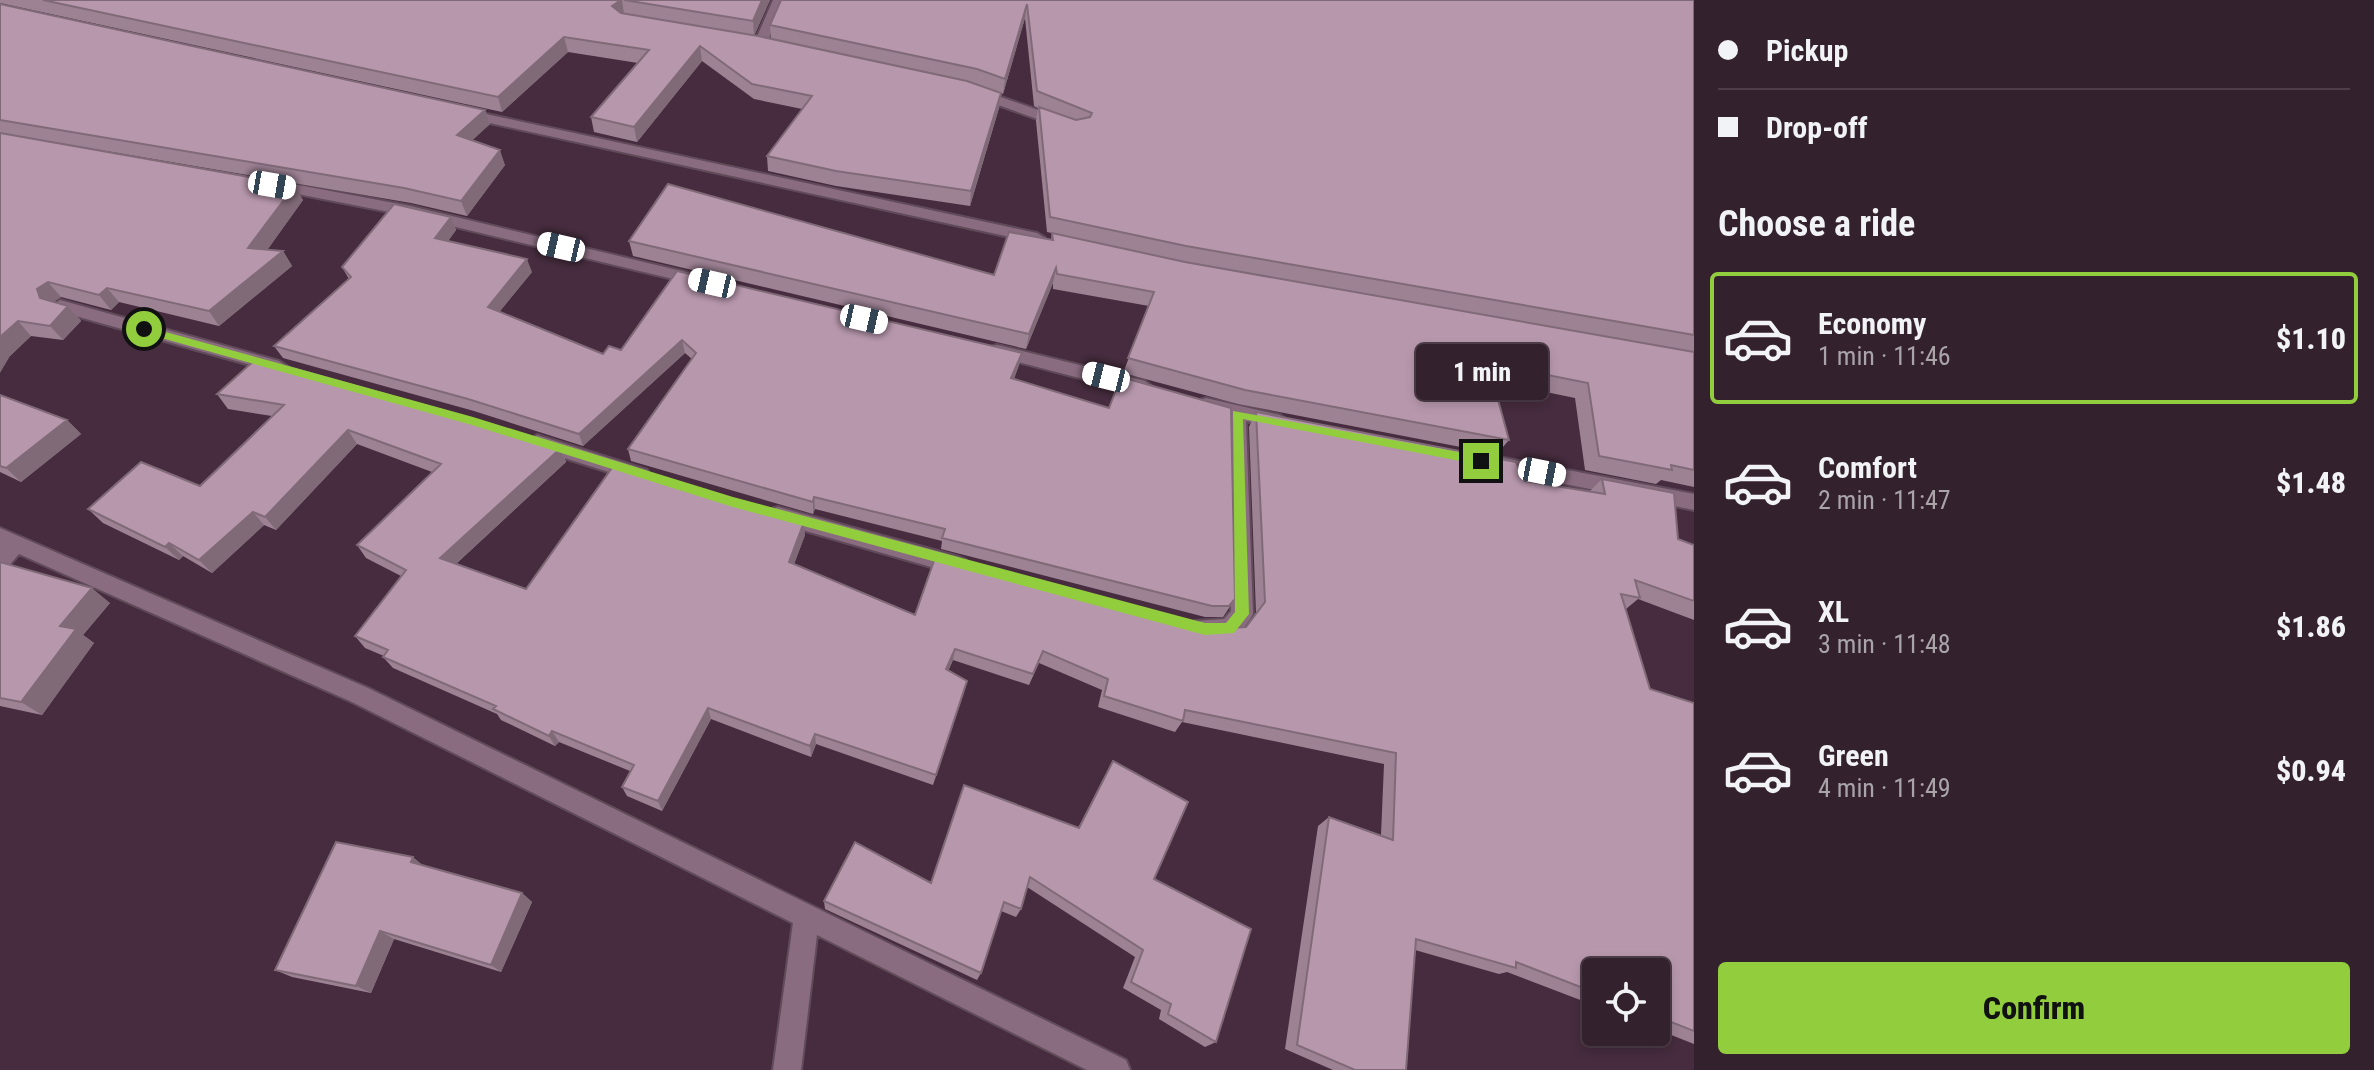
<!DOCTYPE html>
<meta charset="utf-8">
<style>
body{margin:0;font-family:"Roboto Condensed",sans-serif;background:#3f2e3a;color:#f1f3f6;height:100vh;display:flex;flex-direction:column;font-size:30px;white-space:nowrap}
*{box-sizing:border-box;margin:0}
p{font-size:26px;color:#a9a3aa}
.icon{flex:none;width:44px;height:44px;fill:none;stroke:currentColor;stroke-width:2;stroke-linecap:round;stroke-linejoin:round}
.map{position:relative;flex:1;overflow:hidden}
.panel{display:flex;flex-direction:column;background:#34212e;width:680px}
.panel>*{flex:none}
.banner{display:grid;align-content:center;height:176px;padding:0 24px;background:#34212e}
.buttons{position:absolute;left:1582px;top:958px;display:grid;gap:16px}
.buttons a{display:grid;place-items:center;width:88px;height:88px;border-radius:8px;background:#34212e;box-shadow:0 4px 12px #0003,0 0 0 2px #4e3e4a;font-size:40px}
.end{position:absolute;width:36px;height:36px;margin:-18px;border:10px solid #92cd3e;background:#111;box-shadow:0 0 0 4px #111}
.from{border-radius:50%}
.bubble{position:absolute;height:56px;border-radius:8px;background:#34212e;box-shadow:0 4px 12px #0003,0 0 0 2px #4e3e4a;font-size:26px;font-weight:800;line-height:56px;text-align:center}
.car{position:absolute;width:24px;height:48px;margin:-24px -12px;border-radius:10px;box-shadow:0 0 6px 2px #0007;background:linear-gradient(#fff 24%,#345 0 40%,#fff 0 76%,#345 0 86%,#fff 0)}
.banner b{display:flex;align-items:center;gap:28px;height:76px;font-size:30px}
.banner b+b{border-top:2px solid #4e3e4a}
.banner i{width:20px;height:20px;background:#f1f3f6}
ul{padding:0;list-style:none}
li{display:flex;align-items:center;gap:24px;height:132px;margin:0 16px 12px;padding:0 8px;border:4px solid transparent;border-radius:8px}
li div{flex:1}
li b{display:block;font-size:30px}
li em{font-style:normal;font-weight:800}
li.active{border-color:#92cd3e}
li>.icon{width:72px;height:72px;stroke-width:1.5}
h2{padding:0 24px;font-size:36px;line-height:96px}
.action{display:flex;gap:16px;margin-top:auto;padding:16px 24px}
.action a{flex:1;height:92px;border-radius:8px;background:#92cd3e;color:#111;font-size:32px;font-weight:800;line-height:92px;text-align:center}
main{display:flex;flex:1;min-height:0}
.map>svg:first-child{display:block}
</style>
<main>
<div class="map">
<svg width="1694" height="1070" viewBox="0 0 1694 1070">
<rect width="100%" height="100%" fill="#462c3e"/>
<g fill="none" stroke-linecap="round" stroke-linejoin="round">
<!-- street casing -->
<g stroke="#614b5a" stroke-width="4">
<path id="street" d="M773,0H785L765,47L736,44V38L756,39Z
M975,88L1067,120L1069,123L1057,126L970,95L968,92Z
M463,109L1037,233L1045,238L1037,243L458,116L456,113Z
M272,180L410,206L698,275L706,280L698,285L410,216L267,188V182Z
M60,300L279,361L288,367L279,373L54,310L52,306Z
M997,345L1145,381L1154,388L1145,395L991,355L988,351L991,347Z
M1206,398L1280,415L1289,422L1280,429L1246,421L1253,614C1241,638 1220,644 1195,635L1192,628L1195,621L1224,619L1231,611L1228,417L1200,410L1197,405L1200,400Z
M537,435L647,470L650,475L640,482L530,447L528,442Z
M1493,456L1694,494V510L1486,468L1484,463Z
M778,507L959,557L966,560L969,566L966,572L959,575L771,521L768,515L771,509Z
M0,528L368,688L1126,1060L1130,1070H1087L817,935L801,1070H773L793,923L352,702L19,554L7,568L0,571Z"/>
</g>
<!-- street -->
<use href="#street" fill="#8a6c80" fill-rule="evenodd"/>
</g>
<!-- wall -->
<path fill="#9d8294" d="M0,0H770L754,36L771,39L770,25L781,0H1694V487L1661,480L1656,484L1585,470L1575,398L1493,381L1509,440L1497,454L1238,404L1123,373L1149,306L1053,289V283L1026,349L633,256L629,241L994,275L1051,240L1052,233L1181,261L1047,232L1036,121L1038,108L1034,106L1025,18L1003,94L1001,93L999,108L970,206L836,186L768,171L767,156L802,109L754,99L702,61L637,142L594,132L591,117L638,63L568,52L502,112L0,3Z
M0,4L485,110L490,124L472,140L505,165L467,216L411,203L0,133Z
M0,133L303,200L267,250L283,251L292,266L219,326L119,302L111,310L61,297L53,302L68,306L81,321L63,340L31,336L10,356Z
M451,217L456,230L448,241L532,272L499,312L603,354L621,350L677,271L1022,353L1019,365L1014,379L1235,599L1223,617H1205L941,549L942,541L815,509L813,514L631,461L628,449L692,359L685,353L583,446L474,411L283,358L274,346L349,279L342,267Z
M217,394L561,448L566,462L456,564L526,589L805,535L794,564L915,615L1212,629L1246,627L1256,613L1249,427L1256,412L1525,481L1589,492L1602,479L1678,539L1694,545V620L1638,599L1626,609L1650,689L1694,703V1044L1656,1029V972H1596V1006L1507,972L1499,974L1415,950L1406,1070H1333L1285,1049L1318,826L1329,817L1381,835L1384,764L1182,722L1175,732L1098,707L1102,690L1039,663L1029,685L953,660L948,671L964,692L933,785L816,744L811,757L711,719L662,811L627,796L622,787L630,771L559,742L555,746L501,720L497,714L393,668L383,657L384,656L365,648L355,636L401,576L366,558L357,545L432,472L357,444L276,530L264,525L212,573L183,556L179,560L103,523L88,509L200,486L272,416L228,409Z
M0,395L67,420L81,434L21,482L0,472Z
M0,562L110,603L83,635L94,643L42,715L0,706Z
M1113,761L1154,879L1216,1042L1205,1047L1159,1019L1161,1010L1123,988L1135,957L1027,887L1021,909L1016,917L1001,911L981,973L977,980L825,909L824,901L931,883L1078,828Z
M423,865L522,893L532,902L501,972L394,939L371,993L292,977L275,970Z"/>
<!-- shaded-wall -->
<path fill="#806a78" d="M622,0L624,14L615,20L612,6Z
M762,0H770L754,36L753,21Z
M1027,4L1025,18L1003,94L1005,79Z
M564,37L568,52L502,112L498,97Z
M700,46L702,61L637,142L634,127Z
M1001,93L999,108L970,206L971,191Z
M485,110L490,124L462,150L457,135Z
M500,150L505,165L467,216L461,201Z
M295,185L303,200L258,263L248,248Z
M451,217L456,230L441,251L435,238Z
M283,251L292,266L219,326L209,311Z
M527,259L532,272L493,320L488,307Z
M1056,268L1053,283L1026,349L1029,334Z
M48,282L61,297L50,304L40,298L37,289Z
M107,288L119,302L111,310L99,295Z
M68,306L81,321L63,340L50,326Z
M18,321L31,336L10,356L0,373V337Z
M682,340L685,353L583,446L579,434Z
M1022,353L1019,365L1009,390L1011,378Z
M67,420L81,434L21,482L6,468Z
M348,430L357,444L276,530L265,517Z
M561,448L566,462L448,571L440,558Z
M814,497L815,509L813,514V502Z
M253,512L264,525L212,573L199,560Z
M804,522L805,535L790,575L789,562Z
M169,543L183,556L179,560L165,547Z
M92,588L110,603L83,635L94,643L42,715L21,702L60,626Z
M955,649L953,660L944,681L946,669Z
M967,681L964,692L933,785L936,775Z
M708,708L711,719L662,811L658,801Z
M552,731L559,742L555,746L549,736Z
M815,734L816,744L811,757L810,746Z
M413,857L425,867L411,862Z
M522,893L532,902L501,972L491,965Z
M380,931L394,939L371,993L356,986Z"/>
<!-- building -->
<path fill="#b797ac" stroke="#806a78" stroke-width="2" d="M43,0H621L612,6L621,13L758,36L967,81L1001,93L971,191L836,171L767,156L812,96L752,84L700,46L634,127L591,117L649,50L564,37L498,97Z
M624,0H762L753,21Z
M781,0H1694V335L1186,246L1050,217L1039,107L1076,120L1090,117L1092,113L1037,91L1027,4L1005,79L977,69L770,25Z
M0,4L485,110L457,135L500,150L461,201L404,188L0,120Z
M0,133L295,185L248,248L283,251L209,311L107,288L99,295L48,282L37,289L40,298L68,306L50,326L18,321L0,337Z
M668,184L994,275L1009,232L1053,240L1052,233L1185,262L1694,352V470L1671,465L1672,470L1599,456L1588,383L1488,363L1509,440L1245,390L1128,358L1154,292L1057,274L1056,268L1029,334L629,241Z
M394,204L451,217L435,238L527,259L488,307L603,354L609,346L621,350L677,271L1022,353L1011,378L1109,408L1121,377L1231,408L1235,599L1229,606H1212L942,538L945,529L814,497L813,502L628,449L696,353L682,340L579,434L468,399L274,346L351,277L342,267Z
M257,358L463,416L561,448L440,558L526,589L614,465L804,522L789,562L915,615L935,558L1212,629L1246,627L1265,602L1256,412L1516,462L1525,481L1605,494L1602,479L1674,493L1678,539L1694,545V601L1635,580L1640,598L1621,594L1650,689L1694,703V1031L1656,1016V972H1596V993L1516,962V968L1416,939L1406,1070H1355L1297,1045L1329,817L1393,840L1396,753L1185,710L1183,721L1104,696L1108,679L1043,651L1033,674L955,649L946,669L967,681L936,775L815,734L810,746L708,708L658,801L622,787L634,765L552,731L549,736L493,709L496,706L383,657L388,650L355,636L406,570L357,545L441,464L348,430L265,517L253,512L199,560L169,543L165,547L88,509L141,462L200,486L284,405L217,394Z
M0,395L67,420L6,468L0,466Z
M0,562L92,588L60,626L76,629L21,702L0,698Z
M1113,761L1188,802L1154,879L1251,929L1216,1042L1168,1014L1171,1004L1131,982L1143,950L1030,877L1021,909L1004,902L981,973L824,901L855,842L931,883L964,785L1079,828Z
M336,842L413,857L411,862L522,893L491,965L380,931L356,986L275,970Z"/>
<!-- route -->
<path fill="#92cd3e" d="M144,326L473,417L733,497L1205,623H1226L1235,612L1233,411L1481,456L1487,461L1481,465L1243,419L1249,614L1234,633L1205,635L733,507L472,425L140,332Z"/>
</svg>
<div class="buttons">
<a><svg class="icon" aria-label="locate" viewBox="0 0 24 24"><circle cx="12" cy="12" r="6"/><path d="M12 2v4M12 18v4M2 12h4M18 12h4"/></svg></a>
</div>
<i class="end from" style="left:144px;top:329px"></i>
<i class="end" style="left:1481px;top:461px"></i>
<div class="bubble" style="left:1416px;top:344px;width:132px">1 min</div>
<i class="car" style="left:272px;top:185px;rotate:100deg"></i>
<i class="car" style="left:561px;top:247px;rotate:283deg"></i>
<i class="car" style="left:712px;top:283px;rotate:283deg"></i>
<i class="car" style="left:864px;top:319px;rotate:103deg"></i>
<i class="car" style="left:1106px;top:377px;rotate:284deg"></i>
<i class="car" style="left:1542px;top:472px;rotate:101deg"></i>
</div>
<section class="panel">
<div class="banner">
<b><i class="from"></i>Pickup</b>
<b><i></i>Drop-off</b>
</div>
<h2>Choose a ride</h2>
<ul>
<li class="active"><svg class="icon" aria-label="car" viewBox="0 0 24 24"><path d="M5 17H2v-5l4-1 3-4h7l3 4 3 1v5h-3M9 17h6M6 11h13"/><circle cx="7" cy="17" r="2"/><circle cx="17" cy="17" r="2"/></svg><div><b>Economy</b><p>1 min · 11:46</p></div><em>$1.10</em></li>
<li><svg class="icon" aria-label="car" viewBox="0 0 24 24"><path d="M5 17H2v-5l4-1 3-4h7l3 4 3 1v5h-3M9 17h6M6 11h13"/><circle cx="7" cy="17" r="2"/><circle cx="17" cy="17" r="2"/></svg><div><b>Comfort</b><p>2 min · 11:47</p></div><em>$1.48</em></li>
<li><svg class="icon" aria-label="car" viewBox="0 0 24 24"><path d="M5 17H2v-5l4-1 3-4h7l3 4 3 1v5h-3M9 17h6M6 11h13"/><circle cx="7" cy="17" r="2"/><circle cx="17" cy="17" r="2"/></svg><div><b>XL</b><p>3 min · 11:48</p></div><em>$1.86</em></li>
<li><svg class="icon" aria-label="car" viewBox="0 0 24 24"><path d="M5 17H2v-5l4-1 3-4h7l3 4 3 1v5h-3M9 17h6M6 11h13"/><circle cx="7" cy="17" r="2"/><circle cx="17" cy="17" r="2"/></svg><div><b>Green</b><p>4 min · 11:49</p></div><em>$0.94</em></li>
</ul>
<div class="action"><a>Confirm</a></div>
</section>
</main>
